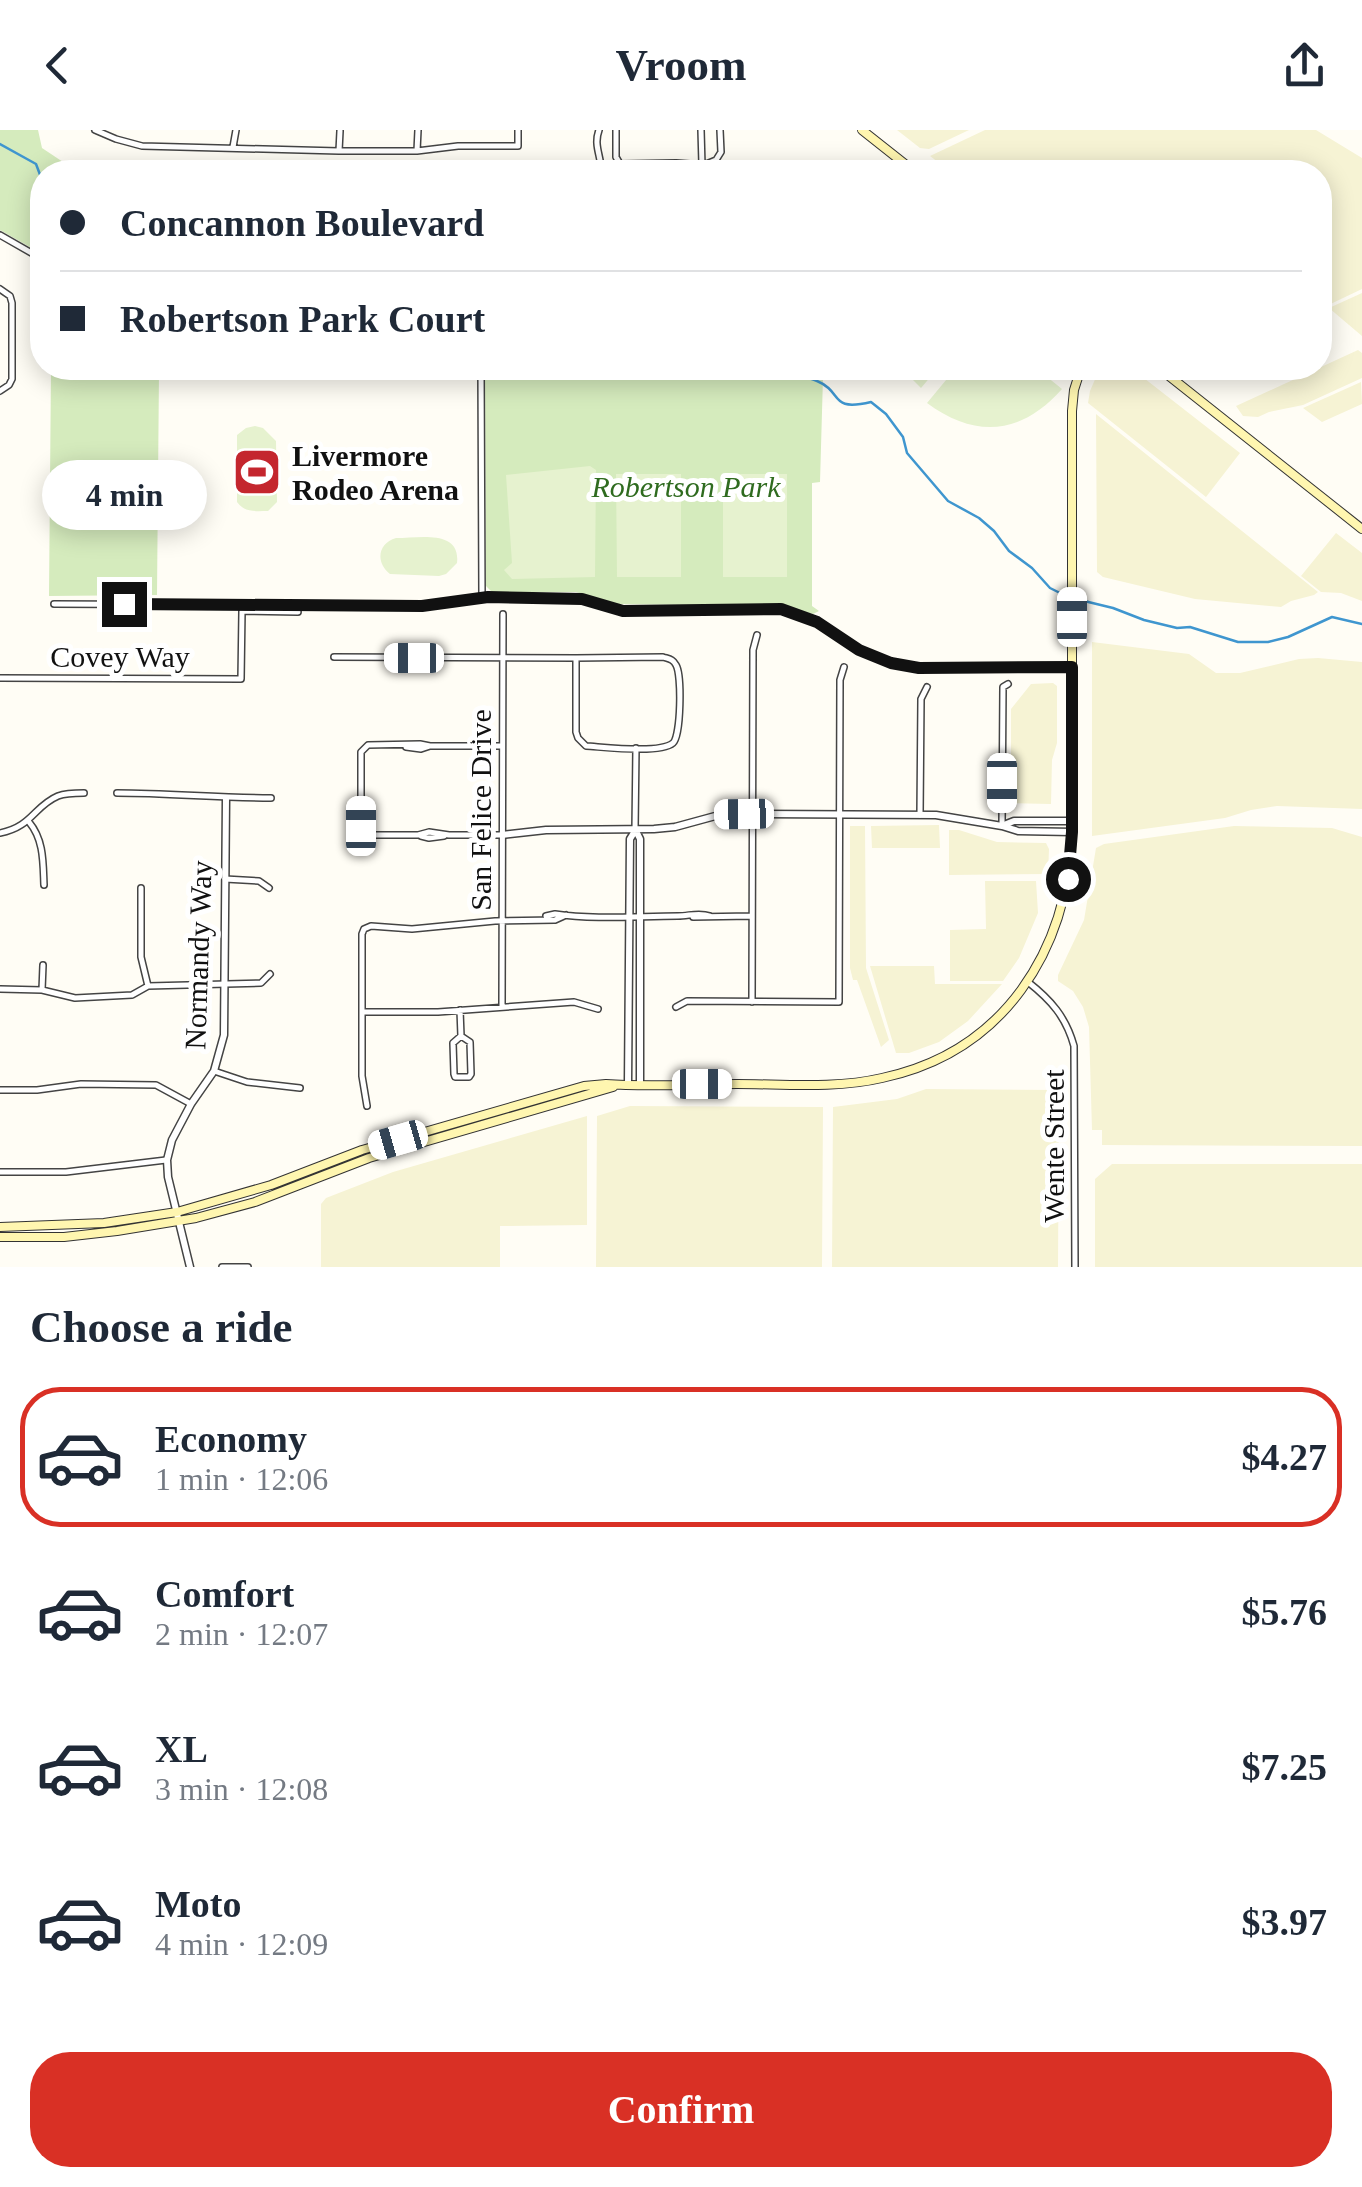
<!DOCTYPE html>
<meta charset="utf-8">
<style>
body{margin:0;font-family:"Times New Roman",serif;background:#f2f2f3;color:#1f2937;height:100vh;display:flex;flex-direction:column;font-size:38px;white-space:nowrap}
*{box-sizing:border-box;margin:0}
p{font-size:32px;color:#747a83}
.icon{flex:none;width:55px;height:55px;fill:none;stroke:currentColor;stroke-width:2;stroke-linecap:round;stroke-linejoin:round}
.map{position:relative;height:1137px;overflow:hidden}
.sheet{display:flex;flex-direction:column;background:#fff;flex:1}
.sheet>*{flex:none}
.hud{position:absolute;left:30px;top:30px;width:1302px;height:220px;border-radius:40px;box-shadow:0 5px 25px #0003;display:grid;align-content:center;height:220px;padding:0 30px;background:#fff}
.end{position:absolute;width:45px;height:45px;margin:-22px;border:12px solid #111;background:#fff;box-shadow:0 0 0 5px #fff}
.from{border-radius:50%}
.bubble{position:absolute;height:70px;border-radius:35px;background:#fff;box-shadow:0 5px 25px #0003;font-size:32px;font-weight:600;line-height:70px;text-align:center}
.car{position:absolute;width:30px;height:60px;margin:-30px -15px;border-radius:12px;box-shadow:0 0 8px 2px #0007;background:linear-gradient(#fff 24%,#345 0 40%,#fff 0 76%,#345 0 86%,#fff 0)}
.hud b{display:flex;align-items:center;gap:35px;height:95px;font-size:38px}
.hud b+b{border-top:2px solid #e0e1e3}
.hud i{width:25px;height:25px;background:#1f2937}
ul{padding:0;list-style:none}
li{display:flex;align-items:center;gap:30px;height:140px;margin:0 20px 15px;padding:0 10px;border:5px solid transparent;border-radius:40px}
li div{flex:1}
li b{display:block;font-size:38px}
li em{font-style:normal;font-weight:600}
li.current{border-color:#d93025}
li>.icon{width:90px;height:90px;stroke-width:1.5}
h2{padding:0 30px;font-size:45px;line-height:120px}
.button{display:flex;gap:20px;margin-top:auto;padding:20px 30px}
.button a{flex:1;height:115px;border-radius:40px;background:#d93025;color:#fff;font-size:40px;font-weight:600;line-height:115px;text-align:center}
header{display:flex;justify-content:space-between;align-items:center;height:130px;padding:0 30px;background:#fff;font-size:45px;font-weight:600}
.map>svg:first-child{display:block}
</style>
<header><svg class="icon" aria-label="back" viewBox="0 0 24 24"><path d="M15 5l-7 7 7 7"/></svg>Vroom<svg class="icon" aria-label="share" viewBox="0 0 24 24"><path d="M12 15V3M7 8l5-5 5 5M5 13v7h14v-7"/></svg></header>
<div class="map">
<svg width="1362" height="1137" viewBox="0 0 1362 1137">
<rect width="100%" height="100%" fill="#fffdf5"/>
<!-- farmland -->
<path fill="#f6f3d4" d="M897,0H969L929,19L920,18Z
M985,0H1316L1362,28V159L1320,179V42H951L930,26Z
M1362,163V206L1329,178Z
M1358,220L1362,223V248L1303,275L1269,282L1258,287L1243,286L1236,276Z
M1100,238H1131L1240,323L1206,367L1088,273L1090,261Z
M1361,252L1362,274L1322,292L1303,278Z
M1096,284L1318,462L1314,465L1291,471L1281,477L1195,469L1103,447L1097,442Z
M1336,403L1362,423V471L1341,463L1321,462L1301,446Z
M1092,512L1189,524L1216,543H1240L1299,529L1318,528L1362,532V679L1277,676L1251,680L1225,688L1092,706Z
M1053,553L1057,556V613L1052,630L1051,674L1011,673V579L1031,554Z
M939,695L940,718H872L871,696Z
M850,696H865L866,838L889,910L881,917L857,850H853L850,838Z
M1234,696L1332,698L1362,707V1016L1102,1015V1000H1092L1089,897L1083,877L1073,861L1058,851V845L1084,790L1096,718L1104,714Z
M949,700H959L997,712L1046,713L1049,719L1048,744L949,745Z
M985,751H1036L1038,783L1019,828L1003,851H950V800L986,799Z
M870,836H934L935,854H1002L968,891L939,912L909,923H896Z
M926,959L1059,960L1058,1137H832L833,977L897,969Z
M630,976L823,977L822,1137H596L597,986Z
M587,986V1095L500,1096V1137H321V1074L326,1068L393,1042Z
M1112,1034H1362V1137H1095V1049Z"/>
<!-- green -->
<path fill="#d5ebbd" d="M0,0H38L42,18L78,42H42V124L0,100Z
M51,238H815L823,247L820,352L812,353V476L819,481L813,484L781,476L616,474L576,462H492L486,456L485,241H359L343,246L180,245L159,241L157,465L49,466Z"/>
<!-- pitch -->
<path fill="#e6f2cf" d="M901,238H938L921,258Z
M956,238H1036L1062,259C1021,305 976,309 927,273Z
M255,296L263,298L276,311L277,372L268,381C256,381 245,383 237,372V305L246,298Z
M590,336L596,340L595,447L512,449L504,440L512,433L506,345Z
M616,344H681V447H617Z
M723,344H787V447H723Z
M396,408C419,408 461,399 457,433L446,444L439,446L390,444C375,432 378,413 396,408Z"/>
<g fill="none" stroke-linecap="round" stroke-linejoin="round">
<!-- stream -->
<path stroke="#3f96cf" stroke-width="2.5" d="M0,14L36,34L42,50
M779,238C791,244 804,246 817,251C844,262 828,282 871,272L886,284L903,307L907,323L948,371L979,388L994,401L1009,421L1032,438L1050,458L1068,467
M1076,469L1113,478L1144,490L1177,498L1190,497L1238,512H1268L1288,507L1332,487L1362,494"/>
<!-- minor casing -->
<g stroke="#444" stroke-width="8">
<path id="minor" d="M95,0L116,9L142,16L339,21H417L458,16H518V0
M599,0C593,16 602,27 601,42
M616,0V27L620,34L676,33L704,35L716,30L721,22L720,0
M701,0L702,35
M233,17L236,0
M339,21L340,1
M417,21L418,0
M0,105L42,129
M0,159L10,166L12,173V249L9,255L0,261
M170,238L185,241L324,238
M481,238L482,467
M54,474L422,476L482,467L582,469L623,481L781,479L817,491L859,519L891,533L919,538L1072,537
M334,527L576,528V602L578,608L586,616C604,617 660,624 673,613C681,606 682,545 676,535C673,529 669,529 663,527L576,528
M0,548L241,549L242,481L298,482
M430,616L420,614L368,615L361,622V696L363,702L373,705H418L429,702L449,705H502
M406,617L421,619L430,616H501
M117,663C169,663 219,668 271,668
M920,685L921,569L927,557
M29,692C44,710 43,732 44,755
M1002,696L1003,557L1008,554
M635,700L636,618
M0,703C32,697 34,676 58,666C66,663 75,663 84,663
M421,706L429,708L444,706
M225,749L259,751L269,758
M141,758V827L148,856
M546,786L555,784C595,790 638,786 678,786C689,786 699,782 710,786
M693,787L751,786
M1028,852C1051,870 1066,887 1074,916L1075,1137
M0,859L42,860L75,868L132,865L148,856L261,853L270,844
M42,860L43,835
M752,872L753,520L757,505
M502,876L503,484
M676,877L687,871L839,872L840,550L844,537
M460,880L461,906
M362,882H438L574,872L598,879
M461,906L470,912L471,944L469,947H455L454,944L453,913Z
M214,941L247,952L300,958
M0,960H37L81,954L156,955L191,974
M367,976L362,946V804L364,799L371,796L412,799L495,791L555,790L566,785
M0,1042H66L166,1030
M222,1137H248"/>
</g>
<!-- tertiary casing -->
<g stroke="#444" stroke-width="9">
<path id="tertiary" d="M1004,695L1014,691H1072
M636,701L640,709V954
M502,705L546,700L654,699L675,697L719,685L753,684L936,685L1002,696L1018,701L1072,702
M628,954L630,709L635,701
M190,1137L168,1047L167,1030L172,1010L191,974L214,941L224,905L226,668"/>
</g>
<!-- secondary casing -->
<g stroke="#333" stroke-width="10">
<path id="secondary" d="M862,0L915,42
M1159,238L1362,399
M0,1097L104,1093L177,1082L271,1055L362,1020L584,956L606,954C649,957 693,954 737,954C784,954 835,959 882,948C1004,922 1068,821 1072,702V281L1074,260L1081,238
M0,1107H64L117,1101L196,1088L255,1072L369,1028L613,957"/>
</g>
<!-- minor -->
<use href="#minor" stroke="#fff" stroke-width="5"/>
<!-- tertiary -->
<use href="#tertiary" stroke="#fff" stroke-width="6"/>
<!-- secondary -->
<use href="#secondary" stroke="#fff6b0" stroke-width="8"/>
</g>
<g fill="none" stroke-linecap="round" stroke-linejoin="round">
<!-- route -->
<path stroke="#111" stroke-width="12" d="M124,474L422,476L488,467L582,469L623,481L781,479L817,492L859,520L891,533L919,538L1072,537V702L1068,749"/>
</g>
<!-- icons -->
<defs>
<g id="stadium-square" transform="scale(2.5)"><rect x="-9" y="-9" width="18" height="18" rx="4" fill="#c4262e" stroke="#fff"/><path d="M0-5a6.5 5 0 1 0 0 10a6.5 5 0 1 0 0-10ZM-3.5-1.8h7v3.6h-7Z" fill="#fff"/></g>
</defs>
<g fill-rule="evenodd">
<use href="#stadium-square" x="257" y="342"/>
</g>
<g text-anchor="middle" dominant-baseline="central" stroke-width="10" stroke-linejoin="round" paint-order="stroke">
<!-- poi labels -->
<g font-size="30" font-weight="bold" fill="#111" stroke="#fff" text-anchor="start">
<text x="292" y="325">Livermore<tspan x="292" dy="34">Rodeo Arena</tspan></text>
</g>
<!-- park labels -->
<g font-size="30" font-style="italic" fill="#2f6b1f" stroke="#fff">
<text x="686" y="356">Robertson Park</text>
</g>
<!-- street labels -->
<g font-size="30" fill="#111" stroke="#fff">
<text x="120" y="526">Covey Way</text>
<text transform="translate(480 680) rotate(-90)">San Felice Drive</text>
<text transform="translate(198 825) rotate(-88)">Normandy Way</text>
<text transform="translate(1053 1016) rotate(-90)">Wente Street</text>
</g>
</g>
</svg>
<i class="end from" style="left:1068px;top:749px"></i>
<i class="end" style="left:124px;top:474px"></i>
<div class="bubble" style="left:42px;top:330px;width:165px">4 min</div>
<i class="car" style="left:1072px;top:487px;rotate:0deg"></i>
<i class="car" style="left:414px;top:528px;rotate:270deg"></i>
<i class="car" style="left:1002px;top:653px;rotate:180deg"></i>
<i class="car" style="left:744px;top:684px;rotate:269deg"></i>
<i class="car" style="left:361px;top:696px;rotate:0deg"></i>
<i class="car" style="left:702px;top:954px;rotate:90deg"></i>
<i class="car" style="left:398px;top:1010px;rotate:254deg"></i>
<div class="hud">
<b><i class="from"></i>Concannon Boulevard</b>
<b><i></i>Robertson Park Court</b>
</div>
</div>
<section class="sheet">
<h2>Choose a ride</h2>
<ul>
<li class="current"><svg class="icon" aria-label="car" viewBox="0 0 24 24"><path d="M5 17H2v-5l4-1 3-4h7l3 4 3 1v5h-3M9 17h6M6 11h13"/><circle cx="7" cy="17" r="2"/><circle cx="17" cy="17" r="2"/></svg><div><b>Economy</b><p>1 min · 12:06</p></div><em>$4.27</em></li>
<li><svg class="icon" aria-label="car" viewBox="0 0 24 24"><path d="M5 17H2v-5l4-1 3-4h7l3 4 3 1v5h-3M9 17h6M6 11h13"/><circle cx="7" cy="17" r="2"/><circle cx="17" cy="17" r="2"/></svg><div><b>Comfort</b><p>2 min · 12:07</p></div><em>$5.76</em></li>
<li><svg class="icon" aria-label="car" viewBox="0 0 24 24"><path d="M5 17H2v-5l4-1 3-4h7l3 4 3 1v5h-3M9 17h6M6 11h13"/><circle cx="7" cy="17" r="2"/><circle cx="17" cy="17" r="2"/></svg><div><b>XL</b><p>3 min · 12:08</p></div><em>$7.25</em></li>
<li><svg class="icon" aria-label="car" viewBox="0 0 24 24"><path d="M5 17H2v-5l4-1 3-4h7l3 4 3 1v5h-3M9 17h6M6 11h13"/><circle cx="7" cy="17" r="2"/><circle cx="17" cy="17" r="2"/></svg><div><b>Moto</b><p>4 min · 12:09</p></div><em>$3.97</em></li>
</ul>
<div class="button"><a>Confirm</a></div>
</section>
